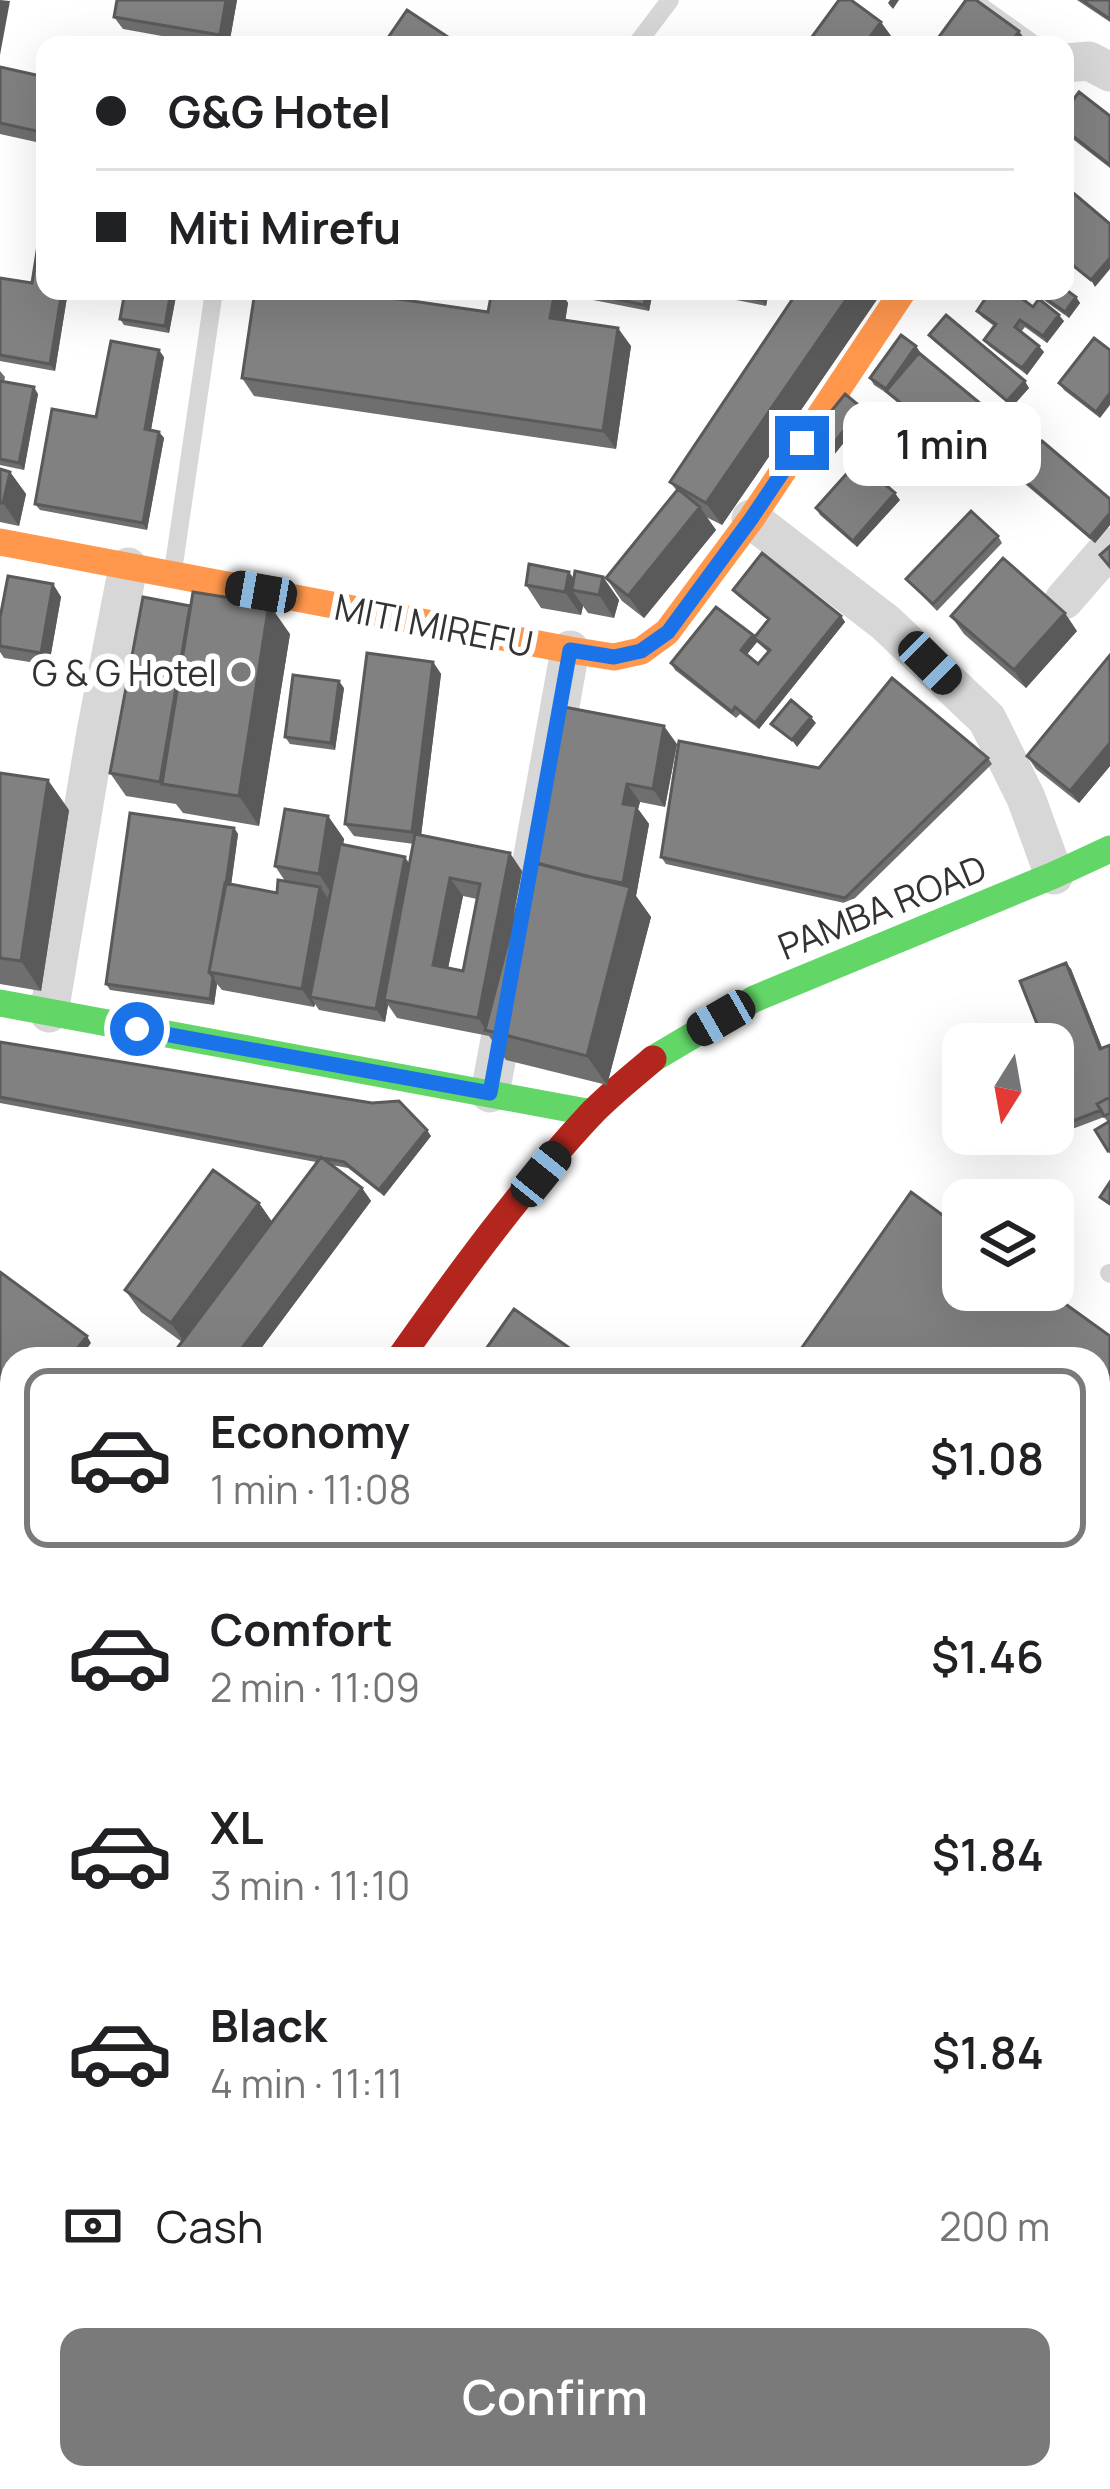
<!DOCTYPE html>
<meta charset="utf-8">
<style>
body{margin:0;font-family:Manrope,sans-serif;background:#f6f6f6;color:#202124;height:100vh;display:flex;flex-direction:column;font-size:45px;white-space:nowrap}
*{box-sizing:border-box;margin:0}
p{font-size:39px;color:#757577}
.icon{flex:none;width:66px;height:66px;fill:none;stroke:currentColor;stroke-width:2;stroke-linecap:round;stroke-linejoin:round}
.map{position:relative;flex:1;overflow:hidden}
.sheet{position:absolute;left:0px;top:1347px;width:1110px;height:1143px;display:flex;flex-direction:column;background:#fff;border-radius:36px 36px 0 0;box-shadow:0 12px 48px #0002}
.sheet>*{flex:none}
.hud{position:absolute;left:36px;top:36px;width:1038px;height:264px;border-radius:24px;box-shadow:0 12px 48px #0002;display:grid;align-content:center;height:264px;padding:0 60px;background:#fff}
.needle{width:78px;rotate:191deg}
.controls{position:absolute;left:942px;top:1023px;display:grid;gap:24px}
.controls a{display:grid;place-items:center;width:132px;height:132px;border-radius:24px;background:#fff;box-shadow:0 12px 48px #0002;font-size:60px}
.end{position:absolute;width:54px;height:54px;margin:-27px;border:15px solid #1a73e8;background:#fff;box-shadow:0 0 0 6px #fff}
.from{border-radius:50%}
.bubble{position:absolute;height:84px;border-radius:24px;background:#fff;box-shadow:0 12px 48px #0002;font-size:39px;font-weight:600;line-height:84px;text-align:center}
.car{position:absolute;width:36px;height:72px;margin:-36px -18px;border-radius:15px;box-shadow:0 0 9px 3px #0007;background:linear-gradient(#222 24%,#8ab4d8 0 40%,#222 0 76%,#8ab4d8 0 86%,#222 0)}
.hud b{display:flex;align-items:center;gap:42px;height:114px;font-size:45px}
.hud b+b{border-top:3px solid #e0e0e0}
.hud i{width:30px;height:30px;background:#202124}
ul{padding:21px 0 0;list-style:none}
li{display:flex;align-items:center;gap:36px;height:180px;margin:0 24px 18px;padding:0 36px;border:6px solid transparent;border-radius:24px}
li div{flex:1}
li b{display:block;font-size:45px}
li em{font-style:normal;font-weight:600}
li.current{border-color:#7a7a7a}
li>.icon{width:108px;height:108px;stroke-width:1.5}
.pay{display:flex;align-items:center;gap:30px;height:132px;padding:0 60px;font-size:45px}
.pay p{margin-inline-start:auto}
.button{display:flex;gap:24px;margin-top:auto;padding:24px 60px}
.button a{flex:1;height:138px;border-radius:24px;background:#7a7a7a;color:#fff;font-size:48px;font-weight:600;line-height:138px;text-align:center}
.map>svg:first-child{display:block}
</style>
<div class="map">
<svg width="1110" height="2489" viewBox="0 0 1110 2489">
<rect width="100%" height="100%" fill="#fff"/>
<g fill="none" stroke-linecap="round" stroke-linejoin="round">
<!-- lane -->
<path stroke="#d7d7d7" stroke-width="18" d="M972,0L1035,45
M636,45L670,0
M173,571L214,291
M1109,1273L1110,1274"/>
<!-- street -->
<path stroke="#d7d7d7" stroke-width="39" d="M1065,63L1089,61L1110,72
M751,519L886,623L987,719L1026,798L1054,875
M1064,600L1110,547
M523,911L570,650
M49,1013L96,732L128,567
M490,1093L508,998
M1098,2090L1110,2075
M0,2488L2,2489
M794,2489L803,2478"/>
<!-- fast -->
<path stroke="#63d668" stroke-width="27" d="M0,1003L592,1113
M653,1059L754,999L1054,875L1110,849
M0,2142L12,2151"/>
<!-- slow -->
<path stroke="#ff974d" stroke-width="27" d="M0,542L570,650L614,657L641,651L667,632L751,519L903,291"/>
<!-- jam -->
<path stroke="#b3261e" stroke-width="27" d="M399,1359C457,1277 521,1189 590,1115C609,1095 632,1077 653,1059
M0,1958L12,1942
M456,2478L471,2489"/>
</g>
<!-- wall -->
<path fill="#6f6f6f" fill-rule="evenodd" d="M117,0H237L229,45H212L123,29L114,17Z
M1077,0H1110V22Z
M0,67L45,77V144L0,134Z
M1065,111L1110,116V168L1065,133Z
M0,278L32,283L45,291H68L55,371L0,361Z
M125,291H177L169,333L124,325L120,319Z
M492,291H560L568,303L565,320L631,346L616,449L254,396L242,378L488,312Z
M579,291H653L649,311L583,298Z
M716,291H769L766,306L721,297Z
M798,291H873L878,298L722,525L706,517L716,530L644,618L622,601L606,578L677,491L670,482Z
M971,291H1012L1033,307L1064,321L1047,343L1025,327L1021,332L1044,352L1027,375L989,346L984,340L994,326L982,317L977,311L984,301Z
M1031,291H1065L1076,297L1080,303L1069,318Z
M929,335L1029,388L1012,407L934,341Z
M1094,338L1100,418L1064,390L1059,383Z
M920,352V353L1004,423L1008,430L976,468L888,394L874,385L870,378Z
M164,357L151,430L159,432L164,438L147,530L40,510L35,504L96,417Z
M0,371L5,377L4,382L38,394L24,470L0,465Z
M0,469L10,472L26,494L19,526L0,522Z
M1015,472L1110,499V525L1095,543L1019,479Z
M900,500L857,547L820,515L816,508Z
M998,536L1002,543L937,611L906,579Z
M569,572L574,579L603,577L619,600L614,618L588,613L583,606L581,615L541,608L526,585Z
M53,584L61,597L49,665L4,658L0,652V618Z
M733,590L841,616L845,622L759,729L740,714L736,718L675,670L671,663L753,635L754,637L768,620L738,596ZM757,642L768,652L758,664L746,655Z
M190,606L290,634L259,826L183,813L176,804L126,796L110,773Z
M951,616L1077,631L1026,688L964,634Z
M1110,655V766L1079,803L1036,769L1027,756Z
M433,662L441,674L421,836L522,871L510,933L535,863L677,744L665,807L640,802L638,809L649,824L636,896L651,917L607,1085L506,1060L489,1036L397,1018L388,1005L385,1022L319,1010L315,1004L314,1007L222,990L217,984L214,1005L110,990L106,984L234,828L238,834L231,885L277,893L285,881L275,866L328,816L344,839L343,845L410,864L414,844L354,836L345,824ZM463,896L477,899L463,971L448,968Z
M344,688L335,750L290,744L285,737Z
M988,758L992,764L849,904L666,864L661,857L819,768Z
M0,773L69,810L41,991L0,984Z
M1066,963L1071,969L1102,1048L1110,1045V1154L1095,1130L1108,1122L1104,1117L1059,1134L1055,1128Z
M0,1042L431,1136L384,1196L348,1168L332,1165L362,1188L371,1201L253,1359H169L182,1342L141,1312L125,1290L259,1203L272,1222L316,1162L0,1103Z
M0,2222L12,2226V2440L0,2431Z
M64,2478H375L389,2489H72Z
M538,2478H646L637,2489H552Z"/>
<!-- shaded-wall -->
<path fill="#5a5a5a" d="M0,0L10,1L0,55Z
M226,0H237L229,45H227L220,35Z
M890,0H899L893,9L888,3Z
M881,22L897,44L864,45Z
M1019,31L1029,45H1009Z
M1110,258V269L1095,287L1091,280Z
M62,291H68L55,371L50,364Z
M171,291H177L169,333L165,326Z
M555,291H560L568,303L563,336L550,318Z
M647,291H653L649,311L644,305Z
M763,291H769L766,306L762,300Z
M852,291H873L878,298L722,525L706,503Z
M1076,297L1080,303L1069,318L1065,312Z
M1059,315L1064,321L1047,343L1043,336Z
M618,328L631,346L616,449L603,431Z
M916,346L920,352L890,395L886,389Z
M1039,346L1044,352L1027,375L1022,368Z
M159,350L164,357L150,435L145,429Z
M1025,381L1029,388L1012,407L1007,401Z
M34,387L38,394L24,470L19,463Z
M1110,393V405L1100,418L1096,412Z
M862,408L867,414L822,470L817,464Z
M1004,423L1008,430L976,468L972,461Z
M159,432L164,438L147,530L143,523Z
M10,472L26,494L19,526L3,503Z
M895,493L900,500L857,547L853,541Z
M700,507L716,530L644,618L628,596Z
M1110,513V525L1095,543L1090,537Z
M569,572L583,592L572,590L583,606L581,615L565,592Z
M603,577L619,600L614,618L599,595Z
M53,584L61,597L49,665L41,653Z
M269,604L290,634L259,826L239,796Z
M1065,613L1077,631L1026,688L1014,670Z
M841,616L845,622L759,729L755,723Z
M753,635L757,642L745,657L741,650Z
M433,662L441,674L420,844L412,832Z
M339,681L344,688L335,750L331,743Z
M811,717L816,723L797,747L792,740Z
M664,726L677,744L665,807L653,789Z
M1110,743V766L1079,803L1070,791Z
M48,780L69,810L41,991L21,961Z
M627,784L640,802L638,809L649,824L636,896L651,917L607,1085L587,1056L629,892L623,883V804Z
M328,816L344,839L334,897L319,874Z
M234,828L238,834L219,974L214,973Z
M510,853L522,871L491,1032L487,1031L478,1018Z
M405,857L413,869L384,1000L388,1005L385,1022L376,1009Z
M450,878L463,896L445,983L433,965Z
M320,887L333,905L310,997L315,1004L314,1007L302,989Z
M1066,963L1071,969L1105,1055L1100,1049Z
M213,977L217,984L214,1005L210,999Z
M427,1130L431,1136L384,1196L379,1190Z
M362,1188L371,1201L253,1359H234Z
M259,1203L275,1226L187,1346L171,1323Z
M87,1336L91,1343L79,1359H69Z
M12,1435V1453L5,1471L1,1464Z
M12,1660V1673L0,1688V1676Z
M12,1761V1773L0,1789V1777Z
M1110,1974V1986L1098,2002V1990Z
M1110,2378V2390L1098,2406V2394Z
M198,2478H250L241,2489H190Z
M322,2478H356L347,2489H314Z
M619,2478H646L637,2489H610Z
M752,2478H771L762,2489H742Z
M939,2478H949L940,2489H931Z"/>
<!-- building -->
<path fill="#818181" stroke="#5a5a5a" stroke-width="3" fill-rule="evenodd" d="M117,0H226L220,35L114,17Z
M839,0H851L881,22L864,45H806Z
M966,0H976L1019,31L1009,45H933Z
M1082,0H1110V19Z
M407,10L460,45H383Z
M0,67L45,77V133L0,123Z
M1079,92L1110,116V165L1065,130V111Z
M1065,186L1110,224V258L1091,280L1065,259Z
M42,220L45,221V291H62L50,364L0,355V278L32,283Z
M1065,289L1076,297L1065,312L1035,291H1065Z
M125,291H171L165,326L120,319Z
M255,291H343L488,312L492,291H555L550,318L618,328L603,431L242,378Z
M579,291H647L644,305Z
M717,291H763L762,300Z
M798,291H852L706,503L670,482Z
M975,291H1012L1033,307L1039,299L1059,315L1043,336L1020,320L1015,327L1039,346L1022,368L984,340L996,324L977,311L985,299Z
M946,315L1025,381L1007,401L929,335Z
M901,335L916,346L886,389L870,378Z
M1094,338L1110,350V393L1096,412L1059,383Z
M111,341L159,350L145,429L159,432L143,523L35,504L52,409L96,417Z
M919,353L1004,423L972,461L886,391Z
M0,381L34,387L19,463L0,459Z
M845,394L862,408L817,464L800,450Z
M1042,441L1110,499V513L1090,537L1015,472Z
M858,461L895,493L853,541L816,508Z
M0,469L10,472L3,503H0Z
M678,489L700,507L628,596L606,578Z
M971,511L998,536L933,604L906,579Z
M1110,546V567L1100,555Z
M762,553L841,616L755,723L735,707L732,712L671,663L716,607L753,635L741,650L758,664L770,650L754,638L769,619L733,590Z
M1003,558L1065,613L1014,670L951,616Z
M529,564L569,572L565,592L526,585Z
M575,571L603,577L599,595L572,590Z
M8,576L53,584L41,653L0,646V618Z
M193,592L269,604L239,796L162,784Z
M143,597L190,606L160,782L110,773Z
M367,653L433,662L412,832L345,824Z
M1110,655V743L1070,791L1027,756Z
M293,675L339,681L331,743L285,737Z
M892,678L988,758L845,898L661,857L679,741L819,768Z
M791,700L811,717L792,740L771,724Z
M564,707L664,726L653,789L627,784L623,804L637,806L623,883L585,876L535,863Z
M0,773L48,780L21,961L0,958Z
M285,809L328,816L319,874L275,866Z
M130,813L234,828L226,884L209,972L213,977L210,999L106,984Z
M415,834L510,853L478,1018L384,1000ZM450,878L480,884L463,971L433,965Z
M340,844L405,857L376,1009L310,997Z
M529,861L630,887L587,1056L485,1030Z
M278,880L320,887L302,989L209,972L225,883L277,893Z
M1066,963L1100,1049L1110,1045V1097L1097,1104L1101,1110L1055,1128L1053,1123V1044H1045L1020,981Z
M0,1042L372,1103L399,1101L427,1130L379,1190L344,1162L0,1097Z
M1110,1097V1113L1104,1116L1097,1104Z
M1110,1121V1150L1108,1151L1095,1130Z
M321,1157L362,1188L234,1359H169Z
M213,1170L259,1203L171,1323L125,1290Z
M1110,1182V1204L1100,1197Z
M911,1192L963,1230V1290H1046L1110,1336V1974L1098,1990V1359H794Z
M0,1272L87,1336L69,1359H12V1435L0,1465Z
M514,1309L585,1359H479Z
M7,1618L12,1622V1660L0,1676V1627Z
M0,1714L12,1723V1761L0,1777Z
M1110,2120V2192L1098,2182V2135Z
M1098,2197L1110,2206V2317L1098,2308Z
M5,2221L12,2226V2425L0,2417V2222Z
M1098,2330L1110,2339V2378L1098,2394Z
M1098,2420L1110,2430V2489H1066L1053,2478H1098Z
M68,2478H198L190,2489H82Z
M232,2478H322L314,2489H223Z
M350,2478H375L389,2489H342Z
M549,2478H619L610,2489H563Z
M649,2478L663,2488L671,2478H752L742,2489H640Z
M833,2478H939L931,2489H825Z
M1014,2478H1037L1048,2486L1046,2489H1006Z"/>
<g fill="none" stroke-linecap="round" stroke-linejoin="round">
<!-- route -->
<path stroke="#1a73e8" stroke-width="15" d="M137,1029L490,1093L570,650L614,657L641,651L668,632L751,519L802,443"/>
</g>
<!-- markers -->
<circle fill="#7a7a7a" stroke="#fff" stroke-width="4.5" cx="241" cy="672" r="12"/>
<g text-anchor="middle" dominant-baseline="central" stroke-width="12" stroke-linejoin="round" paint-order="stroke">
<!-- street labels -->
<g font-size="36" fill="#333" stroke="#fff">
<text transform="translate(434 625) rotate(11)">MITI MIREFU</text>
<text transform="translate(882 907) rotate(-22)">PAMBA ROAD</text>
</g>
<!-- poi labels -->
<g font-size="36" fill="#333" stroke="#fff" text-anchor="end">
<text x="217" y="672">G &amp; G Hotel</text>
</g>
</g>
</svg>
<div class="controls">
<a><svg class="needle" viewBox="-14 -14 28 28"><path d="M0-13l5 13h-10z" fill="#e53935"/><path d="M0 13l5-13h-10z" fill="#757577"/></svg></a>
<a><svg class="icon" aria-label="layers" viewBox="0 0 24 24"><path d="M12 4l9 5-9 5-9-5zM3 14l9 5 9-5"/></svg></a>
</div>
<i class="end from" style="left:137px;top:1029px"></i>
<i class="end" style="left:802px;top:443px"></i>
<div class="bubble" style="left:843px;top:402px;width:198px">1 min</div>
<i class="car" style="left:261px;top:592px;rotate:280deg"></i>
<i class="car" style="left:930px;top:663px;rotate:135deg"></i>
<i class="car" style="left:721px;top:1018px;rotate:240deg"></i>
<i class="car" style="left:541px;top:1174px;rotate:39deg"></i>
<div class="hud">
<b><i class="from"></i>G&amp;G Hotel</b>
<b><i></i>Miti Mirefu</b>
</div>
<section class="sheet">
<ul>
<li class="current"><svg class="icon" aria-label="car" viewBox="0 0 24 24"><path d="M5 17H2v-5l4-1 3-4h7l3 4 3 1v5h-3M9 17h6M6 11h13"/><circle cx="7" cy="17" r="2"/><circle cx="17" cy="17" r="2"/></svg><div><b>Economy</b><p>1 min · 11:08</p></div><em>$1.08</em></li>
<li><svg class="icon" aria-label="car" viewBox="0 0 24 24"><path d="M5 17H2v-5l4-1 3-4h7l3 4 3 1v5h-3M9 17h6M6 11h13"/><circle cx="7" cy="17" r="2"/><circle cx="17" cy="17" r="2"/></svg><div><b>Comfort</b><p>2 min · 11:09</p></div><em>$1.46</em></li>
<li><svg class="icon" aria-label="car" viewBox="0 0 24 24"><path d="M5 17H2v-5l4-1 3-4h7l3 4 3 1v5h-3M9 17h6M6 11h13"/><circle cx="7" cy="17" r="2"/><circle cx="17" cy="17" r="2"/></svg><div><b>XL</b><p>3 min · 11:10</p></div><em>$1.84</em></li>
<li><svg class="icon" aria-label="car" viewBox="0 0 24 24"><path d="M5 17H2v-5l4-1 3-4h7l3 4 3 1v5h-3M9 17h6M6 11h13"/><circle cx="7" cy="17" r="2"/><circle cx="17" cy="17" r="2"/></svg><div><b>Black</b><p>4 min · 11:11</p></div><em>$1.84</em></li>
</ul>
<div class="pay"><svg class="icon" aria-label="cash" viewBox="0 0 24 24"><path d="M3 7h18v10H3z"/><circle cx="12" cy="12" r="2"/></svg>Cash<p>200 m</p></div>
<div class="button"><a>Confirm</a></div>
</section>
</div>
